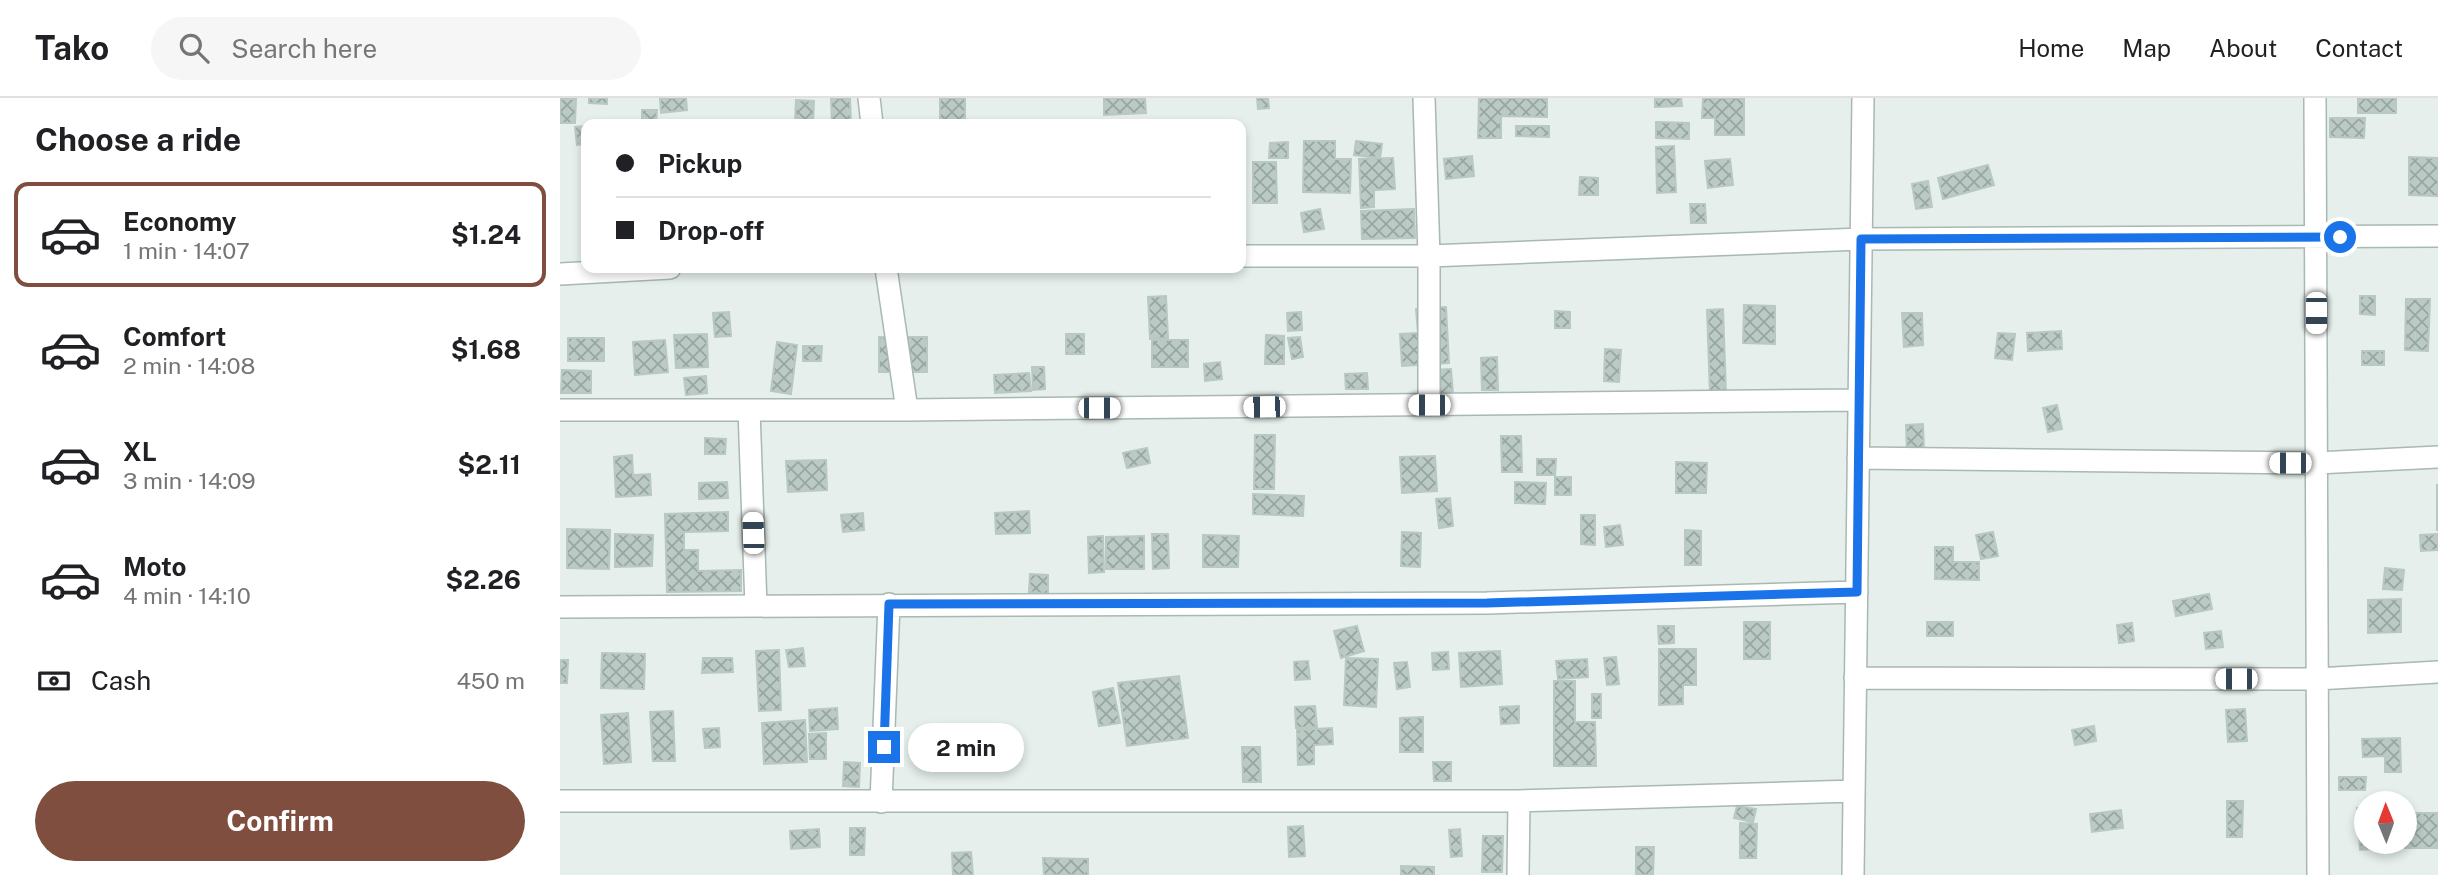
<!DOCTYPE html>
<meta charset="utf-8">
<style>
body{margin:0;font-family:"Public Sans",sans-serif;background:#f6f6f6;color:#202124;height:100vh;display:flex;flex-direction:column;font-size:26px;white-space:nowrap}
*{box-sizing:border-box;margin:0}
p{font-size:23px;color:#757577}
.icon{flex:none;width:38px;height:38px;fill:none;stroke:currentColor;stroke-width:2;stroke-linecap:round;stroke-linejoin:round}
.map{position:relative;flex:1;overflow:hidden}
.sheet{display:flex;flex-direction:column;background:#fff;width:560px}
.sheet>*{flex:none}
.top-card{position:absolute;left:21px;top:21px;width:665px;height:154px;border-radius:14px;box-shadow:0 4px 10px #0003;display:grid;align-content:center;height:154px;padding:0 35px;background:#fff}
.needle{width:46px;rotate:359deg}
.tools{position:absolute;left:1794px;top:693px;display:grid;gap:14px}
.tools a{display:grid;place-items:center;width:63px;height:63px;border-radius:50%;background:#fff;box-shadow:0 4px 10px #0003;font-size:35px}
.end{position:absolute;width:32px;height:32px;margin:-16px;border:9px solid #1a73e8;background:#fff;box-shadow:0 0 0 4px #fff}
.from{border-radius:50%}
.bubble{position:absolute;height:49px;border-radius:24px;background:#fff;box-shadow:0 4px 10px #0003;font-size:23px;font-weight:700;line-height:49px;text-align:center}
.car{position:absolute;width:21px;height:42px;margin:-21px -10px;border-radius:9px;box-shadow:0 0 5px 2px #0007;background:linear-gradient(#fff 24%,#345 0 40%,#fff 0 76%,#345 0 86%,#fff 0)}
.top-card b{display:flex;align-items:center;gap:24px;height:66px;font-size:26px}
.top-card b+b{border-top:2px solid #e0e0e0}
.top-card i{width:18px;height:18px;background:#202124}
ul{padding:0;list-style:none}
li{display:flex;align-items:center;gap:21px;height:105px;margin:0 14px 10px;padding:0 21px;border:4px solid transparent;border-radius:14px}
li div{flex:1}
li b{display:block;font-size:26px}
li em{font-style:normal;font-weight:700}
li.active{border-color:#7f4e3f}
li>.icon{width:63px;height:63px;stroke-width:1.5}
h2{padding:0 35px;font-size:32px;line-height:84px}
.pay{display:flex;align-items:center;gap:18px;height:77px;padding:0 35px;font-size:26px}
.pay p{margin-inline-start:auto}
.primary-button{display:flex;gap:14px;margin-top:auto;padding:14px 35px}
.primary-button a{flex:1;height:80px;border-radius:42px;background:#7f4e3f;color:#fff;font-size:28px;font-weight:700;line-height:80px;text-align:center}
header{display:flex;align-items:center;gap:42px;box-sizing:border-box;height:98px;padding:0 35px;background:#fff;border-bottom:2px solid #e0e0e0}
header strong{font-size:33px}
nav{display:flex;gap:38px;margin-inline-start:auto;font-size:24px}
.search{width:490px;height:63px;background:#f6f6f6;display:flex;align-items:center;gap:18px;box-sizing:border-box;padding:0 24px;border-radius:38px;color:#757577;font-size:26px}
main{display:flex;flex:1;min-height:0}
.map>svg:first-child{display:block}
</style>
<header>
<strong>Tako</strong>
<div class="search"><svg class="icon" aria-label="search" viewBox="0 0 24 24"><circle cx="10" cy="10" r="6"/><path d="M15 15l6 6"/></svg>Search here</div>
<nav><a>Home</a><a>Map</a><a>About</a><a>Contact</a></nav>
</header>
<main>
<section class="sheet">
<h2>Choose a ride</h2>
<ul>
<li class="active"><svg class="icon" aria-label="car" viewBox="0 0 24 24"><path d="M5 17H2v-5l4-1 3-4h7l3 4 3 1v5h-3M9 17h6M6 11h13"/><circle cx="7" cy="17" r="2"/><circle cx="17" cy="17" r="2"/></svg><div><b>Economy</b><p>1 min · 14:07</p></div><em>$1.24</em></li>
<li><svg class="icon" aria-label="car" viewBox="0 0 24 24"><path d="M5 17H2v-5l4-1 3-4h7l3 4 3 1v5h-3M9 17h6M6 11h13"/><circle cx="7" cy="17" r="2"/><circle cx="17" cy="17" r="2"/></svg><div><b>Comfort</b><p>2 min · 14:08</p></div><em>$1.68</em></li>
<li><svg class="icon" aria-label="car" viewBox="0 0 24 24"><path d="M5 17H2v-5l4-1 3-4h7l3 4 3 1v5h-3M9 17h6M6 11h13"/><circle cx="7" cy="17" r="2"/><circle cx="17" cy="17" r="2"/></svg><div><b>XL</b><p>3 min · 14:09</p></div><em>$2.11</em></li>
<li><svg class="icon" aria-label="car" viewBox="0 0 24 24"><path d="M5 17H2v-5l4-1 3-4h7l3 4 3 1v5h-3M9 17h6M6 11h13"/><circle cx="7" cy="17" r="2"/><circle cx="17" cy="17" r="2"/></svg><div><b>Moto</b><p>4 min · 14:10</p></div><em>$2.26</em></li>
</ul>
<div class="pay"><svg class="icon" aria-label="cash" viewBox="0 0 24 24"><path d="M3 7h18v10H3z"/><circle cx="12" cy="12" r="2"/></svg>Cash<p>450 m</p></div>
<div class="primary-button"><a>Confirm</a></div>
</section>
<div class="map">
<svg width="1878" height="777" viewBox="0 0 1878 777">
<defs>
<pattern id="building-cross-hatch" width="8" height="8" patternUnits="userSpaceOnUse" patternTransform="scale(1.75)"><rect width="8" height="8" fill="#bbcac4"/><path d="M0 0l8 8M0 8l8-8" fill="none" stroke="#98a6a0"/></pattern>
</defs>
<rect width="100%" height="100%" fill="#e6efeb"/>
<!-- building -->
<path fill="url(#building-cross-hatch)" stroke="#b8c9c2" stroke-width="2" d="M29,0H47V6L29,5Z
M100,0H126L127,12L101,15Z
M271,0H290L291,26H272Z
M380,0H405V26H380Z
M544,0H585L586,15L544,17Z
M697,0H708L709,10L698,11Z
M919,0H987V19L941,18V40H918Z
M1095,0H1121L1122,8L1095,9Z
M1143,0H1184V37H1155V20H1142Z
M1798,0H1836V15H1798Z
M0,1H16L15,25H0Z
M236,2L254,3L253,26H235Z
M82,12H97L96,26H82Z
M1770,20H1805L1804,40L1770,39Z
M1096,24L1129,25V41L1096,40Z
M26,28V46L17,47L15,29Z
M956,28H989V39L956,38Z
M744,43H775V61H791L790,95L743,94Z
M796,43L822,46L820,60L794,57Z
M728,44V60H709L710,45Z
M1114,48L1116,94L1097,95L1096,49Z
M912,58L914,78L886,81L884,61Z
M1849,59L1878,60V98L1849,97Z
M833,60L835,91L814,92V109L801,110L799,61Z
M1170,61L1173,87L1148,90L1145,63Z
M693,64H716L717,105H693Z
M1428,67L1434,87L1383,101L1378,80Z
M1020,79L1038,80V97H1019Z
M1368,83L1372,109L1356,111L1352,86Z
M1130,106H1145L1146,125H1131Z
M760,111L764,131L744,134L741,115Z
M854,111L855,140L802,141L801,113Z
M606,198L608,240L590,241L588,199Z
M1800,198H1815V217L1800,216Z
M1846,201H1870L1868,253L1845,252Z
M1184,207L1215,208V246L1183,245Z
M886,209L889,265L842,268L840,236L858,235L856,211Z
M1163,211L1166,295L1150,296L1147,212Z
M995,213L1010,214V230H995Z
M169,214L171,238L155,239L153,215Z
M741,214L742,232L728,233L727,215Z
M1342,215H1362L1363,247L1344,249Z
M1501,233L1502,251L1468,253L1467,235Z
M1438,235L1455,236L1452,262L1435,260Z
M147,236L148,269L116,270L114,237Z
M506,236H524V256H506Z
M706,237L724,238V266H705Z
M319,239H367V274H319Z
M740,239L743,259L732,261L728,240Z
M8,240H44V263H8Z
M105,242L108,274L75,277L73,244Z
M592,242H628V269H592Z
M217,244L237,247L231,296L211,293Z
M243,248H262L261,263H243Z
M1045,251L1061,252L1059,284L1044,283Z
M1802,253H1824V267H1802Z
M937,259L938,292H922L921,260Z
M660,264L662,281L645,283L644,266Z
M472,269H484L485,291L473,292Z
M891,271L893,296L875,297L873,272Z
M2,272L31,273V295H1Z
M469,275L471,293L435,295L434,277Z
M807,275L808,291H786L785,276Z
M146,278L147,295L126,297L124,280Z
M1497,307L1502,331L1488,334L1483,310Z
M1363,326L1364,354L1347,355L1346,327Z
M695,337H715L714,391H694Z
M941,338H961L962,374H942Z
M145,340L166,341L165,356H145Z
M587,350L590,365L567,370L563,355Z
M72,357L73,377L90,376L91,397L56,399L54,359Z
M875,358L877,393L842,395L840,359Z
M977,361H996L995,377H977Z
M266,362L267,392L228,394L226,363Z
M1116,364L1147,365L1146,395H1116Z
M995,379H1011V397H995Z
M167,384L168,400L139,401V385Z
M955,384L986,385L985,406L955,405Z
M1877,387H1878V432H1877Z
M693,396L744,398L743,418L693,416Z
M890,400L893,428L879,430L876,401Z
M469,413L470,435L436,436L435,415Z
M168,414V433L124,434V452H138V473L181,472V493L107,494L105,416Z
M303,415L304,432L283,434L281,417Z
M1021,417H1035V447L1021,446Z
M1060,427L1063,447L1046,449L1044,429Z
M7,431L50,432L49,471L7,470Z
M1125,432L1141,433V467H1125Z
M842,434L861,435L860,469L841,468Z
M1433,434L1438,458L1421,461L1416,437Z
M55,436L93,437L92,468L55,469Z
M592,436H608L609,470L593,471Z
M1878,436V452L1861,453L1860,437Z
M643,437L679,438L678,469H643Z
M543,438L544,474L529,475L528,439Z
M584,438V471H546V439Z
M1375,449H1393V464H1419V482L1375,481Z
M1825,470L1844,472L1842,492L1823,491Z
M470,476L488,477V496L469,494Z
M1649,496L1652,511L1616,518L1613,503Z
M1841,501V534L1808,535V502Z
M1184,524H1210V561H1184Z
M1367,524H1393V538H1367Z
M1572,525L1574,543L1559,545L1557,527Z
M797,528L804,553L781,560L774,533Z
M1098,528H1114V545L1099,546Z
M1661,533L1663,549L1646,551L1644,535Z
M243,550L245,568L229,569L226,552Z
M1099,551H1136V587H1123V606L1099,607Z
M219,552L221,612L199,613L196,553Z
M940,553L942,586L901,589L899,555Z
M888,554L889,571L873,572L872,555Z
M42,555L85,556L84,591L41,590Z
M1056,559L1059,586L1047,587L1044,560Z
M143,560H172L173,574L142,575Z
M786,560L818,561L816,609L784,607Z
M1027,561L1028,579L998,581L996,563Z
M0,562H8L7,585H0Z
M748,563L750,581L735,582L734,564Z
M847,564L850,589L837,591L834,565Z
M619,578L628,640L567,648L558,585Z
M994,583H1015V624H1035L1036,668H994Z
M553,590L560,625L539,628L533,594Z
M1032,596H1041V620H1032Z
M755,608L757,629L736,630L735,609Z
M959,608V625L941,626L940,609Z
M277,610L278,631L250,633L249,612Z
M1685,611L1687,643L1668,644L1666,612Z
M113,613L115,663H93L90,614Z
M68,615L71,664L44,666L41,617Z
M863,619V654H840V620Z
M245,622L247,664L204,666L202,625Z
M1534,628L1536,643L1515,647L1512,632Z
M159,630L160,649L145,650L143,631Z
M772,630L773,646L754,647V666L738,667L737,632Z
M266,635V661H250L249,636Z
M1840,640L1841,674H1825V658L1803,659L1802,641Z
M682,649H700L701,684H683Z
M284,664L300,665L299,689L283,688Z
M873,664H891V683H874Z
M1779,679H1806L1805,692H1779Z
M1667,703H1683L1682,739H1667Z
M1177,708L1196,711L1193,724L1174,720Z
M1797,710H1806V744H1824V750L1800,752Z
M1561,712L1563,730L1532,734L1530,716Z
M1845,715H1878V750H1845Z
M1180,725L1197,726L1196,760H1180Z
M743,728L745,758L729,759L728,729Z
M290,730H305L304,757H290Z
M259,731L260,749L231,751L230,733Z
M900,731L902,758L891,759L889,732Z
M923,738H943L942,774H922Z
M1076,749H1094L1093,777H1076Z
M411,754L413,777H393L392,755Z
M483,760L528,761V777H484Z
M841,768L874,769V777H841Z"/>
<g fill="none" stroke-linecap="round" stroke-linejoin="round">
<!-- minor casing -->
<g stroke="#a8b8b2" stroke-width="24">
<path id="minor" d="M309,0L312,26
M864,0L869,158V307
M1755,0L1758,777
M681,158H869L1301,141L1878,138
M326,170L347,312
M0,176L110,170
M0,312H347L1299,302
M189,312L196,508
M1298,360L1757,365L1878,359
M0,509L927,505L1297,494
M1295,580L1757,581L1878,574
M0,703H959L1294,693
M321,704L329,506
M958,777L959,703
M1293,777L1303,0"/>
</g>
<!-- minor -->
<use href="#minor" stroke="#fff" stroke-width="21"/>
</g>
<g fill="none" stroke-linecap="round" stroke-linejoin="round">
<!-- route -->
<path stroke="#1a73e8" stroke-width="9" d="M324,649L329,506L927,505L1297,494L1301,141L1780,139"/>
</g>
</svg>
<div class="tools">
<a><svg class="needle" viewBox="-14 -14 28 28"><path d="M0-13l5 13h-10z" fill="#e53935"/><path d="M0 13l5-13h-10z" fill="#757577"/></svg></a>
</div>
<i class="end from" style="left:1780px;top:139px"></i>
<i class="end" style="left:324px;top:649px"></i>
<div class="bubble" style="left:348px;top:625px;width:116px">2 min</div>
<i class="car" style="left:1756px;top:215px;rotate:180deg"></i>
<i class="car" style="left:869px;top:307px;rotate:270deg"></i>
<i class="car" style="left:704px;top:309px;rotate:269deg"></i>
<i class="car" style="left:539px;top:310px;rotate:90deg"></i>
<i class="car" style="left:1730px;top:365px;rotate:270deg"></i>
<i class="car" style="left:193px;top:435px;rotate:358deg"></i>
<i class="car" style="left:1676px;top:581px;rotate:270deg"></i>
<div class="top-card">
<b><i class="from"></i>Pickup</b>
<b><i></i>Drop-off</b>
</div>
</div>
</main>
